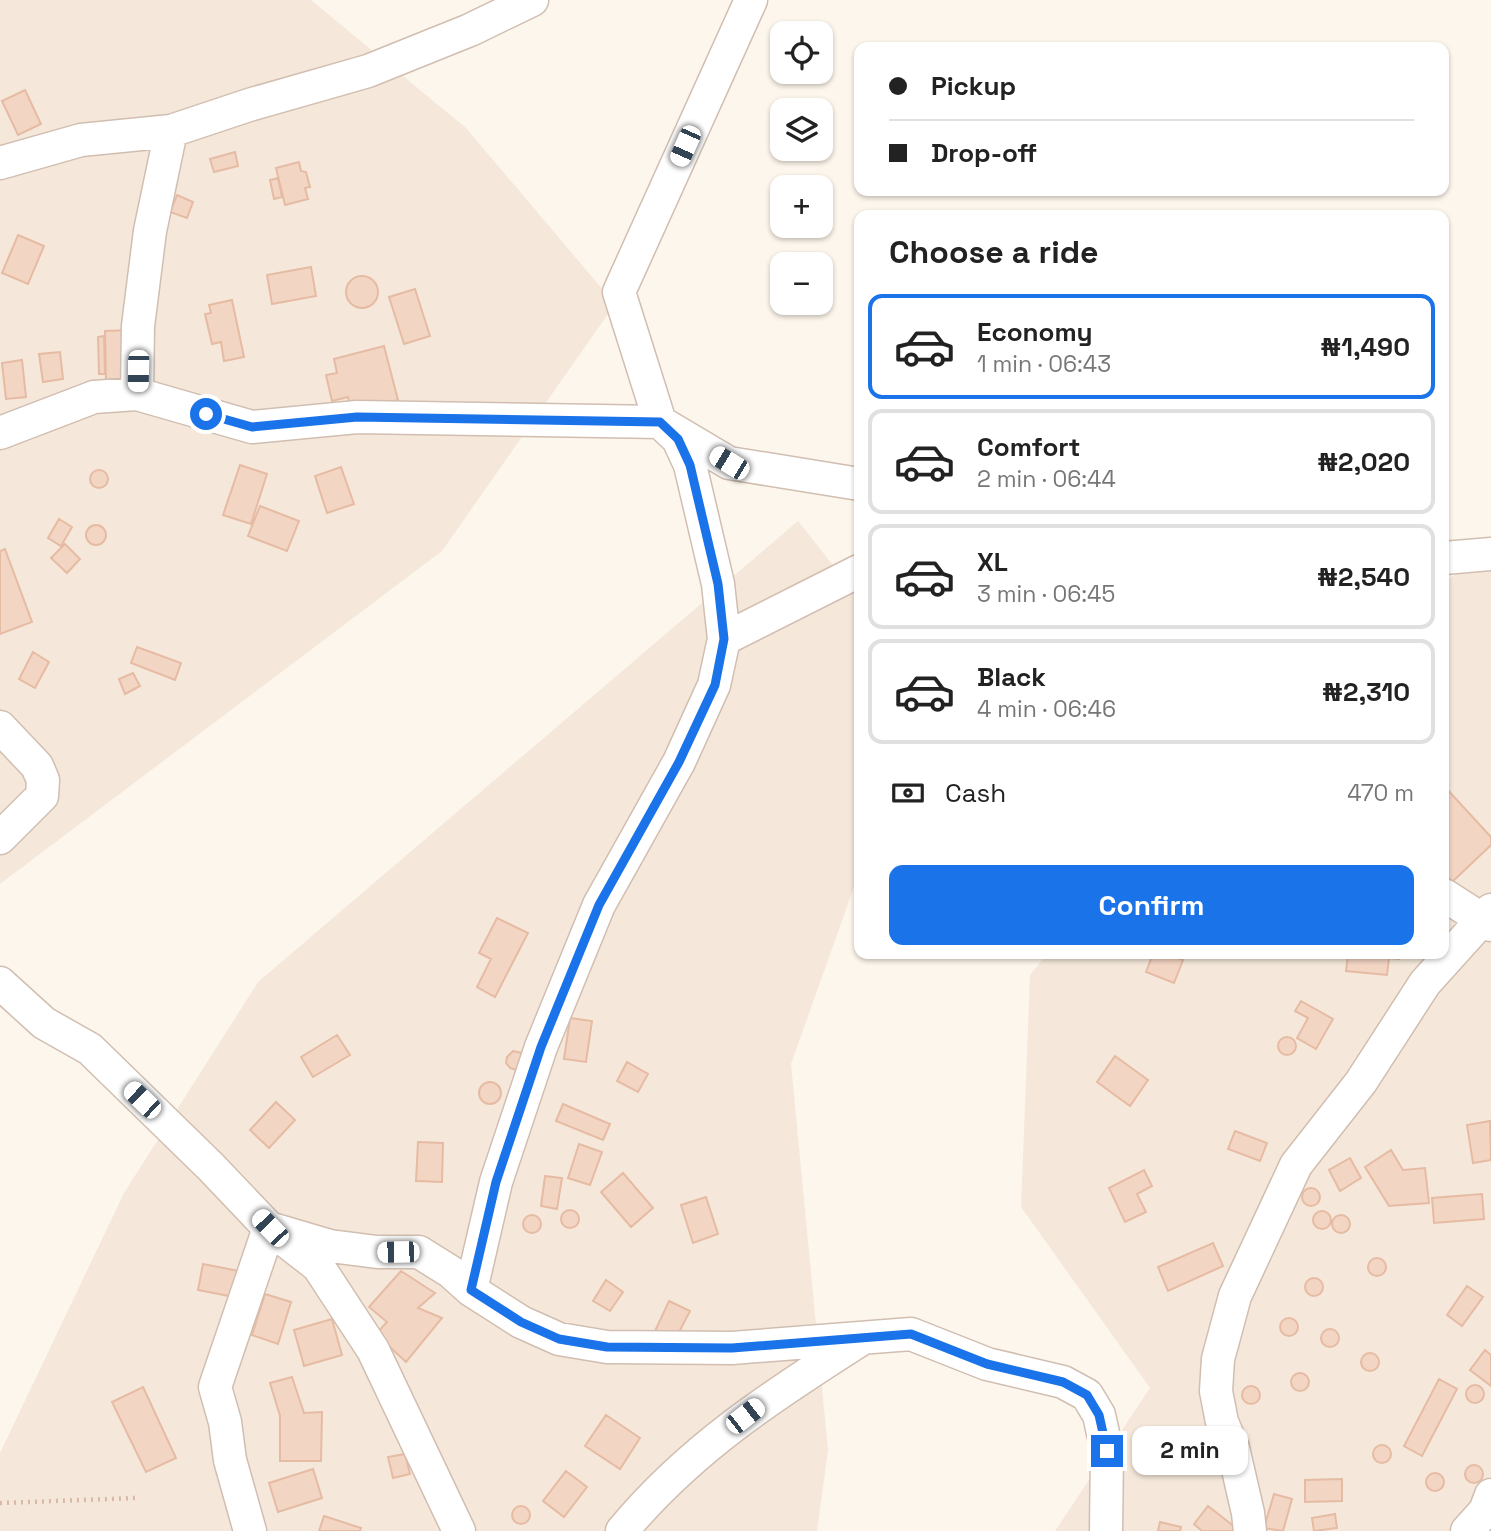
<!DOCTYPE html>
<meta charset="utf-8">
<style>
body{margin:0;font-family:"Space Grotesk",sans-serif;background:#f6f6f6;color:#222;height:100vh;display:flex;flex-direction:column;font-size:26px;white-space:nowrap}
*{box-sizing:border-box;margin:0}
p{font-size:23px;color:#767676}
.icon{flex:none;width:38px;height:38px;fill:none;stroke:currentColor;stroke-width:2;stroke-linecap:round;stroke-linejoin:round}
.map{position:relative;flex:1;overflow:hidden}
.sheet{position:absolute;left:854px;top:210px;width:595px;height:749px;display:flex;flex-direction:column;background:#fff;border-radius:14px;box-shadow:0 2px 5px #0004}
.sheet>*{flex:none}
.guide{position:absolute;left:854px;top:42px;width:595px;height:154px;border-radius:14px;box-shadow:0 2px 5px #0004;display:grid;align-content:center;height:154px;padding:0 35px;background:#fff}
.controls{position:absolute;left:770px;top:21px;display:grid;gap:14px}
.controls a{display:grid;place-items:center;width:63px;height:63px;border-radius:14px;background:#fff;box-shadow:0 2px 5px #0004;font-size:35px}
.end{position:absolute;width:32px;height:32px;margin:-16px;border:9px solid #1a73e8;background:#fff;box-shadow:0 0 0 4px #fff}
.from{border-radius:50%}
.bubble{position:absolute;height:49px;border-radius:14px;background:#fff;box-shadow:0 2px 5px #0004;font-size:23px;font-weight:700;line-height:49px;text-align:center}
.car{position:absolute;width:21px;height:42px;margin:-21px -10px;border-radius:9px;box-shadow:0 0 5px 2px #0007;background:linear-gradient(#fff 24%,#345 0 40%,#fff 0 76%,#345 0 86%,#fff 0)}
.guide b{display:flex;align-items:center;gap:24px;height:66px;font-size:26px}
.guide b+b{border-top:2px solid #e0e0e0}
.guide i{width:18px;height:18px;background:#222}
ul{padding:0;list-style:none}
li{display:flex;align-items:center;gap:21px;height:105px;margin:0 14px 10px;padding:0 21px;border:4px solid #e0e0e0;border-radius:14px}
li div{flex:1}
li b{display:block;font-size:26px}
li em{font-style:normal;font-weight:700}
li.on{border-color:#1a73e8}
li>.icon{width:63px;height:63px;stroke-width:1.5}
h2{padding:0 35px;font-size:32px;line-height:84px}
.pay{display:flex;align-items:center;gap:18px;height:77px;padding:0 35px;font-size:26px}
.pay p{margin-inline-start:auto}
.button{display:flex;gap:14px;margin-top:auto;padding:14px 35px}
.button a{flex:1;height:80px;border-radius:14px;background:#1a73e8;color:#fff;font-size:28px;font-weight:700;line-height:80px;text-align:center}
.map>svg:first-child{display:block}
</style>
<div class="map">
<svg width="1491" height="1531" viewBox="0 0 1491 1531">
<rect width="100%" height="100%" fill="#fdf6ec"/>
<!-- residential -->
<path fill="#f5e8da" d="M0,0H311L466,128L615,304L442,551L0,884Z
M798,521L859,598V873L791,1064L828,1450L817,1531H0V1453L124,1193L258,982Z
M1471,564L1491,570V1531H1055L1150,1388L1021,1207L1030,975L1047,954H1444V582Z"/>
<!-- building -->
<path fill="#f3d5c3" stroke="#e6bba3" stroke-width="2" d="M25,90L41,124L18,135L2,101Z
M235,152L238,166L214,172L210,159Z
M299,162L301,171L306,172L310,187L305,188L308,199L285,205L276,168Z
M278,178L282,197L274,199L270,180Z
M177,195L193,202L187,218L170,212Z
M18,235L44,246L28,284L2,273Z
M311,267L316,296L272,304L267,275Z
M346 292a16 16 0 1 1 32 0a16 16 0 1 1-32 0Z
M415,289L430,336L404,344L389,297Z
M232,300L244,357L224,361L221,342L212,344L205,314L211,313L209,305Z
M130,330V383H106L105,331Z
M104,336L105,374H99L98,337Z
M384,346L398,400L352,412L348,397L332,401L326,375L337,373L334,359Z
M60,352L63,379L43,382L39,354Z
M22,360L26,397L6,399L2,363Z
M240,465L267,474L251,524L223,515Z
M341,467L354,504L327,513L315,476Z
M90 479a9 9 0 1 1 18 0a9 9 0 1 1-18 0Z
M260,506L299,521L287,551L248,536Z
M59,519L72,527L61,546L48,538Z
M86 535a10 10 0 1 1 20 0a10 10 0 1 1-20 0Z
M65,544L80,559L67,573L51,558Z
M5,549L32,622L0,634V551Z
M137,647L181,663L175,680L131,663Z
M33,652L49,662L35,688L19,679Z
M133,673L140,686L125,694L119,679Z
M1444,786L1491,837V845L1452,882L1444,873Z
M497,918L528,933L495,997L477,987L491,959L479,953Z
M1153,954H1168L1183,960L1174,983L1146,972Z
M1348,954H1399V959L1389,958L1387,975L1346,971Z
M1301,1001L1333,1019L1316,1049L1297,1038L1308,1018L1295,1011Z
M570,1018L592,1021L586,1062L564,1059Z
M337,1035L350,1055L313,1077L301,1057Z
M1278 1046a9 9 0 1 1 18 0a9 9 0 1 1-18 0Z
M513,1051L522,1053L519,1070H516L510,1068L506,1063L507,1057Z
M1115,1056L1148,1080L1130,1106L1097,1082Z
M627,1062L648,1074L638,1092L617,1081Z
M479 1093a11 11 0 1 1 22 0a11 11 0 1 1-22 0Z
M276,1102L295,1120L269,1148L250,1130Z
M563,1104L610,1124L603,1140L556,1121Z
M1490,1121L1491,1160L1473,1163L1467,1125Z
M1235,1131L1267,1143L1260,1161L1228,1149Z
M418,1142L443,1143L442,1182L416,1181Z
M579,1144L602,1152L590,1185L568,1178Z
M1391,1150L1403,1170L1425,1168L1429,1203L1389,1206L1365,1167Z
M1350,1158L1361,1178L1340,1191L1329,1170Z
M1144,1170L1152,1186L1137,1194L1146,1212L1125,1222L1109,1188Z
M623,1173L653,1208L631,1227L601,1192Z
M545,1176L562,1178L557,1209L541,1206Z
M1302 1197a9 9 0 1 1 18 0a9 9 0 1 1-18 0Z
M1482,1194L1484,1219L1434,1223L1432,1198Z
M706,1197L718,1234L693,1243L681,1205Z
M561 1219a9 9 0 1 1 18 0a9 9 0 1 1-18 0Z
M1313 1220a9 9 0 1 1 18 0a9 9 0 1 1-18 0Z
M1332 1224a9 9 0 1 1 18 0a9 9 0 1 1-18 0Z
M523 1224a9 9 0 1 1 18 0a9 9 0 1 1-18 0Z
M1213,1243L1223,1266L1168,1291L1158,1267Z
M1368 1267a9 9 0 1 1 18 0a9 9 0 1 1-18 0Z
M203,1264L239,1271L234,1297L198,1290Z
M401,1271L435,1293L418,1308L442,1318L406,1362L376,1334L387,1322L369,1307Z
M1305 1287a9 9 0 1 1 18 0a9 9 0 1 1-18 0Z
M606,1280L623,1292L610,1311L593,1301Z
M1467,1286L1483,1297L1462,1326L1447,1315Z
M265,1294L291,1302L278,1344L252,1335Z
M669,1301L690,1311L675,1340L655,1331Z
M1280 1327a9 9 0 1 1 18 0a9 9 0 1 1-18 0Z
M332,1319L342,1355L304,1366L294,1330Z
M1321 1338a9 9 0 1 1 18 0a9 9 0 1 1-18 0Z
M1485,1350L1491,1355V1386L1470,1370Z
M1361 1362a9 9 0 1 1 18 0a9 9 0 1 1-18 0Z
M1291 1382a9 9 0 1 1 18 0a9 9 0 1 1-18 0Z
M292,1377L304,1413L322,1412L321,1461H280V1416L270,1383Z
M1439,1379L1457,1389L1422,1456L1404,1446Z
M1466 1394a9 9 0 1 1 18 0a9 9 0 1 1-18 0Z
M1242 1395a9 9 0 1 1 18 0a9 9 0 1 1-18 0Z
M143,1387L176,1458L146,1472L112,1402Z
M606,1415L640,1438L620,1469L585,1446Z
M1373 1454a9 9 0 1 1 18 0a9 9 0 1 1-18 0Z
M405,1454L410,1474L393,1478L388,1457Z
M1465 1474a9 9 0 1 1 18 0a9 9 0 1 1-18 0Z
M313,1469L322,1498L278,1512L269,1483Z
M566,1471L587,1487L564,1517L543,1501Z
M1426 1482a9 9 0 1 1 18 0a9 9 0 1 1-18 0Z
M1342,1479V1501L1305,1502V1480Z
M1274,1494L1292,1499L1283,1531L1264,1528Z
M512 1515a9 9 0 1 1 18 0a9 9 0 1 1-18 0Z
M1208,1506L1240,1531H1202L1194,1524Z
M1335,1514L1337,1528L1314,1531L1312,1518Z
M324,1516L361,1528L360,1531H319Z
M1160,1522L1181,1527L1180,1531H1158Z"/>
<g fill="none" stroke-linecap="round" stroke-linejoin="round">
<!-- street casing -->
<g stroke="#d1beb0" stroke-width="35">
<path id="street" d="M0,163L81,140L171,131L249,105L368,71L470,30L532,0
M137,394L138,326L150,231L171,131
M0,433L94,397L137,394L252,427L357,417L660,422L729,463L859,484
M1444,558L1491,554
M724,639L859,571
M0,727L37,766L43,780L42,796L0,838
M1444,895L1491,925
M0,983L44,1023L90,1049L211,1167L269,1228L330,1246L377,1252H419L451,1272L471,1290L521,1322L559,1339L607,1347L732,1348L911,1334L987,1364L1063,1382L1087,1395L1099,1415L1107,1451L1106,1531
M471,1290L496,1182L541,1047L599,905L679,762L714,685L724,639L718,584L690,465L678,439L660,422L619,292L751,0
M250,1531L230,1460L225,1422L215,1387L269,1228L318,1266L373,1350L459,1531
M622,1531C690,1449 772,1396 860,1340
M1250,1531L1248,1513L1233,1448L1222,1422L1216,1391L1218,1359L1235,1296L1296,1165L1361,1082L1425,983L1491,910
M1467,1531L1485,1511L1491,1495"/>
</g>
<!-- path -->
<path stroke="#d9b8a5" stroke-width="4.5" stroke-dasharray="2 5" stroke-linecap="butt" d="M0,1503L136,1498"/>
<!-- street -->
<use href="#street" stroke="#fff" stroke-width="32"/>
</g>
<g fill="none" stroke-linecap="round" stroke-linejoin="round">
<!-- route -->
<path stroke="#1a73e8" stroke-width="9" d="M206,414L252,427L357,417L660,422L678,439L690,465L718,584L724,639L715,685L679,762L599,905L541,1047L496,1182L471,1290L521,1322L559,1339L607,1347L732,1348L911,1334L987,1364L1063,1382L1087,1395L1099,1415L1107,1451"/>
</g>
</svg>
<div class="controls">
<a><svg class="icon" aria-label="locate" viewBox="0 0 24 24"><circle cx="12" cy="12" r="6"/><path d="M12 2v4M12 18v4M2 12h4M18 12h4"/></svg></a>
<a><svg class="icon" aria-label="layers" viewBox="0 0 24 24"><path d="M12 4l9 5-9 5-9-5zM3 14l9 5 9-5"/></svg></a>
<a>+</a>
<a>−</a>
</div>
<i class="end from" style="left:206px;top:414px"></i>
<i class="end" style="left:1107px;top:1451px"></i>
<div class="bubble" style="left:1132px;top:1426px;width:116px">2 min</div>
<i class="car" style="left:685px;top:146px;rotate:204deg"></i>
<i class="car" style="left:138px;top:371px;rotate:181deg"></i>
<i class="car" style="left:729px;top:463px;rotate:301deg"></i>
<i class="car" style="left:142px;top:1100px;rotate:314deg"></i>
<i class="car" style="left:270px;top:1228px;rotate:316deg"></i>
<i class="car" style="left:398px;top:1252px;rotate:269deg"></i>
<i class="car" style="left:745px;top:1416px;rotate:52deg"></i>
<div class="guide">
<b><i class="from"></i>Pickup</b>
<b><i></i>Drop-off</b>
</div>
<section class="sheet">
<h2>Choose a ride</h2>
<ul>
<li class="on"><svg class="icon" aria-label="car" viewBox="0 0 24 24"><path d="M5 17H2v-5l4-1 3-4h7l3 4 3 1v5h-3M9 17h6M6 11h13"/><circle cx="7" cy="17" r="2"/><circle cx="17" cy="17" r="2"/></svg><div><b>Economy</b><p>1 min · 06:43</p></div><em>₦1,490</em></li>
<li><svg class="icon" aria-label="car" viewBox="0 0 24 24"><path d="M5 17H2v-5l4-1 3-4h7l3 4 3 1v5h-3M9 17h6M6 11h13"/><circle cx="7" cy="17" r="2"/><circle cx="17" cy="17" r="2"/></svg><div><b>Comfort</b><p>2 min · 06:44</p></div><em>₦2,020</em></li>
<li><svg class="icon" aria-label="car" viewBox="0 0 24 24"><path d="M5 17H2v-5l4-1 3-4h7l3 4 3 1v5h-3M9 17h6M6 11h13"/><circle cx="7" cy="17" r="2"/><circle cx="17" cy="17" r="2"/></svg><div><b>XL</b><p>3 min · 06:45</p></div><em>₦2,540</em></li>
<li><svg class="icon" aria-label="car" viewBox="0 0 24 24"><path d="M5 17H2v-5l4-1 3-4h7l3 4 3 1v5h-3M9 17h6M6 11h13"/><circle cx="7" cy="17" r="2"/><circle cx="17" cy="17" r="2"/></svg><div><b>Black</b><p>4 min · 06:46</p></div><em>₦2,310</em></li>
</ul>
<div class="pay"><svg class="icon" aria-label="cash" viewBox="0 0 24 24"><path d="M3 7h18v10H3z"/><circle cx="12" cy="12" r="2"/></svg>Cash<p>470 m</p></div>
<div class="button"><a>Confirm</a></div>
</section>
</div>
